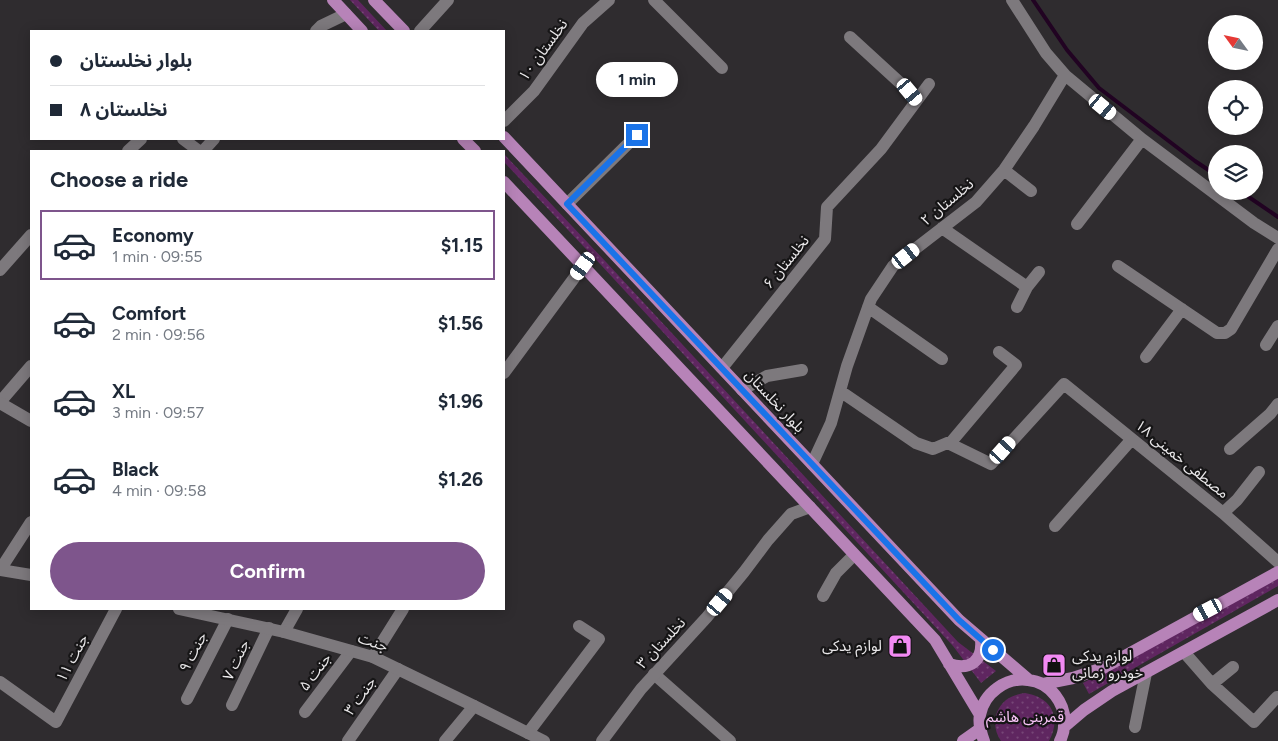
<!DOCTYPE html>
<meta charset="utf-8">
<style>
body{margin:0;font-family:Figtree,"Noto Sans Arabic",sans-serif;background:#f6f6f7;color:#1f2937;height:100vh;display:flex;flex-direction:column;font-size:19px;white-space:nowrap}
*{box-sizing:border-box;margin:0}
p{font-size:16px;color:#747a83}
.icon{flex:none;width:28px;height:28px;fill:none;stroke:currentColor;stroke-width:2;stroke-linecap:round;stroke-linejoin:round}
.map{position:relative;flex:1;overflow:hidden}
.details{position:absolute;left:30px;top:150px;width:475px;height:460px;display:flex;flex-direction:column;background:#fff;border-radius:0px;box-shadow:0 2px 12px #0003}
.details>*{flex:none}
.hud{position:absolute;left:30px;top:30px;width:475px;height:110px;border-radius:0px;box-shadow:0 2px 12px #0003;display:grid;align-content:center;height:110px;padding:0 20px;background:#fff}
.needle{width:32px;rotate:303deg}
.fabs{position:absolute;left:1208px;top:15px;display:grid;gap:10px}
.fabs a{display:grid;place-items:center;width:55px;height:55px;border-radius:50%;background:#fff;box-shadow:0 2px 12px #0003;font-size:25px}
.end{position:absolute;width:22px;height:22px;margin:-11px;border:6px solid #1a73e8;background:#fff;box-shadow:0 0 0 2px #fff}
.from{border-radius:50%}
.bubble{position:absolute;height:35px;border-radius:18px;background:#fff;box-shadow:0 2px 12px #0003;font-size:16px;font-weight:700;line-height:35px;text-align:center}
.car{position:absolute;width:15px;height:30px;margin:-15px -8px;border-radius:6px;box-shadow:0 0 4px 1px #0007;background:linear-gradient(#fff 24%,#345 0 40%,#fff 0 76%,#345 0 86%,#fff 0)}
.hud b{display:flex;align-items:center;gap:18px;height:48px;font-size:19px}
.hud b+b{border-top:1px solid #e0e1e3}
.hud i{width:12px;height:12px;background:#1f2937}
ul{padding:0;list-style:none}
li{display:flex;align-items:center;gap:15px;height:70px;margin:0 10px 8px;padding:0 10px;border:2px solid transparent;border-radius:0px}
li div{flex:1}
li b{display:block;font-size:19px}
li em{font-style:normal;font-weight:700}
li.selected{border-color:#7e558c}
li>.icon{width:45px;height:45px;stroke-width:1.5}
h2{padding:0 20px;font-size:22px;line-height:60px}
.button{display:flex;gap:10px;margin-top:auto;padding:10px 20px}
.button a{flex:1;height:58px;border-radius:30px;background:#7e558c;color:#fff;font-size:20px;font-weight:700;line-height:58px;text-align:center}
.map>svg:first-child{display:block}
</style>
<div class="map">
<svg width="1278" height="741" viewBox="0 0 1278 741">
<defs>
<pattern id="park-dots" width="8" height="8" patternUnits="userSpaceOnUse" patternTransform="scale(1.25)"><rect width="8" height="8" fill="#5f2660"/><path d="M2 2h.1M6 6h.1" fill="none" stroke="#764677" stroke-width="1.8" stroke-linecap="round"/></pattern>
</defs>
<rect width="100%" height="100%" fill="#2f2c2f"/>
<!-- park -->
<path fill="url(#park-dots)" d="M350,0H358L387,31H379Z
M504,154L606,262L958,642L996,671L981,683L953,646L601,265L504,162Z
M1278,578V586L1089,694L1083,683Z
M1025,693C1051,697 1062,717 1049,741H1001C992,728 993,711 1006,700C1011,696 1018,694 1025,693Z"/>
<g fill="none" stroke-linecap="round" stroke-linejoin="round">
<!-- stream -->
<path stroke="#210322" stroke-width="4" d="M1033,0L1067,50L1099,88L1195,161L1216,175
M1240,191L1278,217"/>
<!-- minor -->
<path stroke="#7d797d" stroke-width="12" d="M654,0L722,68
M1012,0L1046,53L1065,75L1142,139L1254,223L1278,238
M316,31L321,26L346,14
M420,31L448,0
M850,37L910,92L917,100
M504,121L534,91L583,23L609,0
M183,139L199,151
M128,151L141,139
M203,151L214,139
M1004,170L1031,191
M567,204L637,135
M1077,224L1142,139
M942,228L1027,287L1039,272
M1118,266L1217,333H1225L1231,329L1278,249
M0,270L31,235
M868,307L942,359
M1017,307L1027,287
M1266,345L1278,326
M1146,357L1182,309
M722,368L825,239L827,207L881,149L929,84
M504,373L583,266
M742,390L767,376L802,370
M840,391L916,443L933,449L952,441L1016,365L999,352
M0,402L31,366
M948,443L991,464L1064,384L1223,513L1278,562
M1230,449L1270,414L1278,404
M812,464L831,423L847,366L871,299L893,266L976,202L1004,170L1034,126L1065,75
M1223,513L1237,500L1259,472
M1055,526L1132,439
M823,596L836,573L854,555
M284,632L297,609
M1184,652L1212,684L1254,722L1277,697
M373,657L403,609
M654,674L730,741
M0,682L56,722L116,609
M1212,684L1233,667
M187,699L228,619
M232,705L269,628
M305,712L351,651
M1135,727L1146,673
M528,733L599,639L579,626
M348,741L398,669
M445,741L474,706"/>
<!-- tertiary -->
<path stroke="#7d797d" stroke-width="12" d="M0,403L31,421
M0,570L31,522
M0,570L31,575
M179,609L284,632L373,657L474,706L544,741
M602,741L641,689L707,617L744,572L768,540L791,514L810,507"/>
<!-- primary -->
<path stroke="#b783b8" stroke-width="12" d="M333,0L362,31
M374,0L404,31
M504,137L959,620L1029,680
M463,139L475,151
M504,182L935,640L980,715
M949,664C970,671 983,661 981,640
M1043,684L1073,678L1103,668L1278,572
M1064,727L1084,710L1112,691L1278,600
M963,741L980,729
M984,741C981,733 978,724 980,715C984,693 1006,677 1028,680C1050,682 1067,704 1064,726C1064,731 1062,737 1060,741"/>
</g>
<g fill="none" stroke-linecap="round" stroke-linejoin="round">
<!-- route -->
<path stroke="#1a73e8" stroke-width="6" d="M637,135L567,204L959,620L993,650"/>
</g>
<!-- icons -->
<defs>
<g id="shop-square" transform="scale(1.25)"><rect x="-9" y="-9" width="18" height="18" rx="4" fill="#f28af3" stroke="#161516"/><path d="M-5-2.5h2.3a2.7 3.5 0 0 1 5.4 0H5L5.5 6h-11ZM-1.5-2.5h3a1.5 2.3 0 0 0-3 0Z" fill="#111"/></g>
</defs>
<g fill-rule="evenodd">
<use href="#shop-square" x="900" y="646"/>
<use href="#shop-square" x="1054" y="665"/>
</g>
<g text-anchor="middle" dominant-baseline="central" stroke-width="4.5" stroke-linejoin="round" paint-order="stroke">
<!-- street labels -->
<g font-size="15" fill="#eae8ea" stroke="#161516">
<text transform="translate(543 50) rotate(-54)">نخلستان ۱۰</text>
<text transform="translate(947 202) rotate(-40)">نخلستان ۲</text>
<text transform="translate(786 262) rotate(-51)">نخلستان ۶</text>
<text transform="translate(775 401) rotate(47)">بلوار نخلستان</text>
<text transform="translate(1182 459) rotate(39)">مصطفی خمینی ۱۸</text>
<text transform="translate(373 642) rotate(19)">جنت</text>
<text transform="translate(661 643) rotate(-47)">نخلستان ۳</text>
<text transform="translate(193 652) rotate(-63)">جنت ۹</text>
<text transform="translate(72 658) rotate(-62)">جنت ۱۱</text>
<text transform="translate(236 660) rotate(-65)">جنت ۷</text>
<text transform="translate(315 672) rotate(-53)">جنت ۵</text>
<text transform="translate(360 696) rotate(-55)">جنت ۳</text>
</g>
<!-- poi labels -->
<g font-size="15" fill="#eae8ea" stroke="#161516" text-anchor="end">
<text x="882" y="646">لوازم یدکی</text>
<text x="1072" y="656" text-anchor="start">لوازم یدکی<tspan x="1072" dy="17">خودرو زمانی</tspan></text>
</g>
<!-- park labels -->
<g font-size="15" fill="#fac5f9" stroke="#161516">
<text x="1025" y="717">قمربنی هاشم</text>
</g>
</g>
</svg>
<div class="fabs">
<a><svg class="needle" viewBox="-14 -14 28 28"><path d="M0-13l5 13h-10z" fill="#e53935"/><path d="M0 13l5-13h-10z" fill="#747a83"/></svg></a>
<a><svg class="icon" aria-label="locate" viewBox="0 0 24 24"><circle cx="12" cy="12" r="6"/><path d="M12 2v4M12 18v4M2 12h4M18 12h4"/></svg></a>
<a><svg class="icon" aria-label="layers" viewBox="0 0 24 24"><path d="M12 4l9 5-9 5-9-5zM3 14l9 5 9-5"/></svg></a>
</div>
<i class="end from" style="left:993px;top:650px"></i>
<i class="end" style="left:637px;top:135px"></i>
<div class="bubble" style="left:596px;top:62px;width:82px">1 min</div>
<i class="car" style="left:910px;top:92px;rotate:140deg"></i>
<i class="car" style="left:1103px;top:107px;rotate:130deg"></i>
<i class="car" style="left:906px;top:256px;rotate:52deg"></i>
<i class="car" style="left:583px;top:266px;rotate:216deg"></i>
<i class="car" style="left:1003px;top:450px;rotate:42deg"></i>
<i class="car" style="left:720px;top:602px;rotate:40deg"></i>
<i class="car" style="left:1208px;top:610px;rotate:242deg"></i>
<div class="hud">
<b><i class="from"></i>بلوار نخلستان</b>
<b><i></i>نخلستان ۸</b>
</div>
<section class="details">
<h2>Choose a ride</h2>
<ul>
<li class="selected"><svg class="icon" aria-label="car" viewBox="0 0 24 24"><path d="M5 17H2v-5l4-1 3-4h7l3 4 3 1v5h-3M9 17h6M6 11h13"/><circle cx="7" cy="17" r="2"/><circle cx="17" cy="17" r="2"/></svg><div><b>Economy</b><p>1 min · 09:55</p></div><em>$1.15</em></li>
<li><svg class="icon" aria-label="car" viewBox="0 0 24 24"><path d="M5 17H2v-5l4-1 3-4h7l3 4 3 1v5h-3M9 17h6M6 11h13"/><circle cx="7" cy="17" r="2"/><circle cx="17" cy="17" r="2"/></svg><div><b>Comfort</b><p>2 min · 09:56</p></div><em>$1.56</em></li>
<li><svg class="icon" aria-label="car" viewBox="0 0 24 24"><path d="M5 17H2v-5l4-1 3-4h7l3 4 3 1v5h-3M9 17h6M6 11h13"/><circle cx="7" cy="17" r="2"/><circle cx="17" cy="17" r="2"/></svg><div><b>XL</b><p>3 min · 09:57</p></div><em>$1.96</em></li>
<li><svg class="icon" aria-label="car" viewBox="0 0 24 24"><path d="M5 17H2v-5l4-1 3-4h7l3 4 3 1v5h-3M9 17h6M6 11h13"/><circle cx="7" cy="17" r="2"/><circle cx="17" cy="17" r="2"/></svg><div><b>Black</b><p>4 min · 09:58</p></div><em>$1.26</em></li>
</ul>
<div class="button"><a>Confirm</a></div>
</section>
</div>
